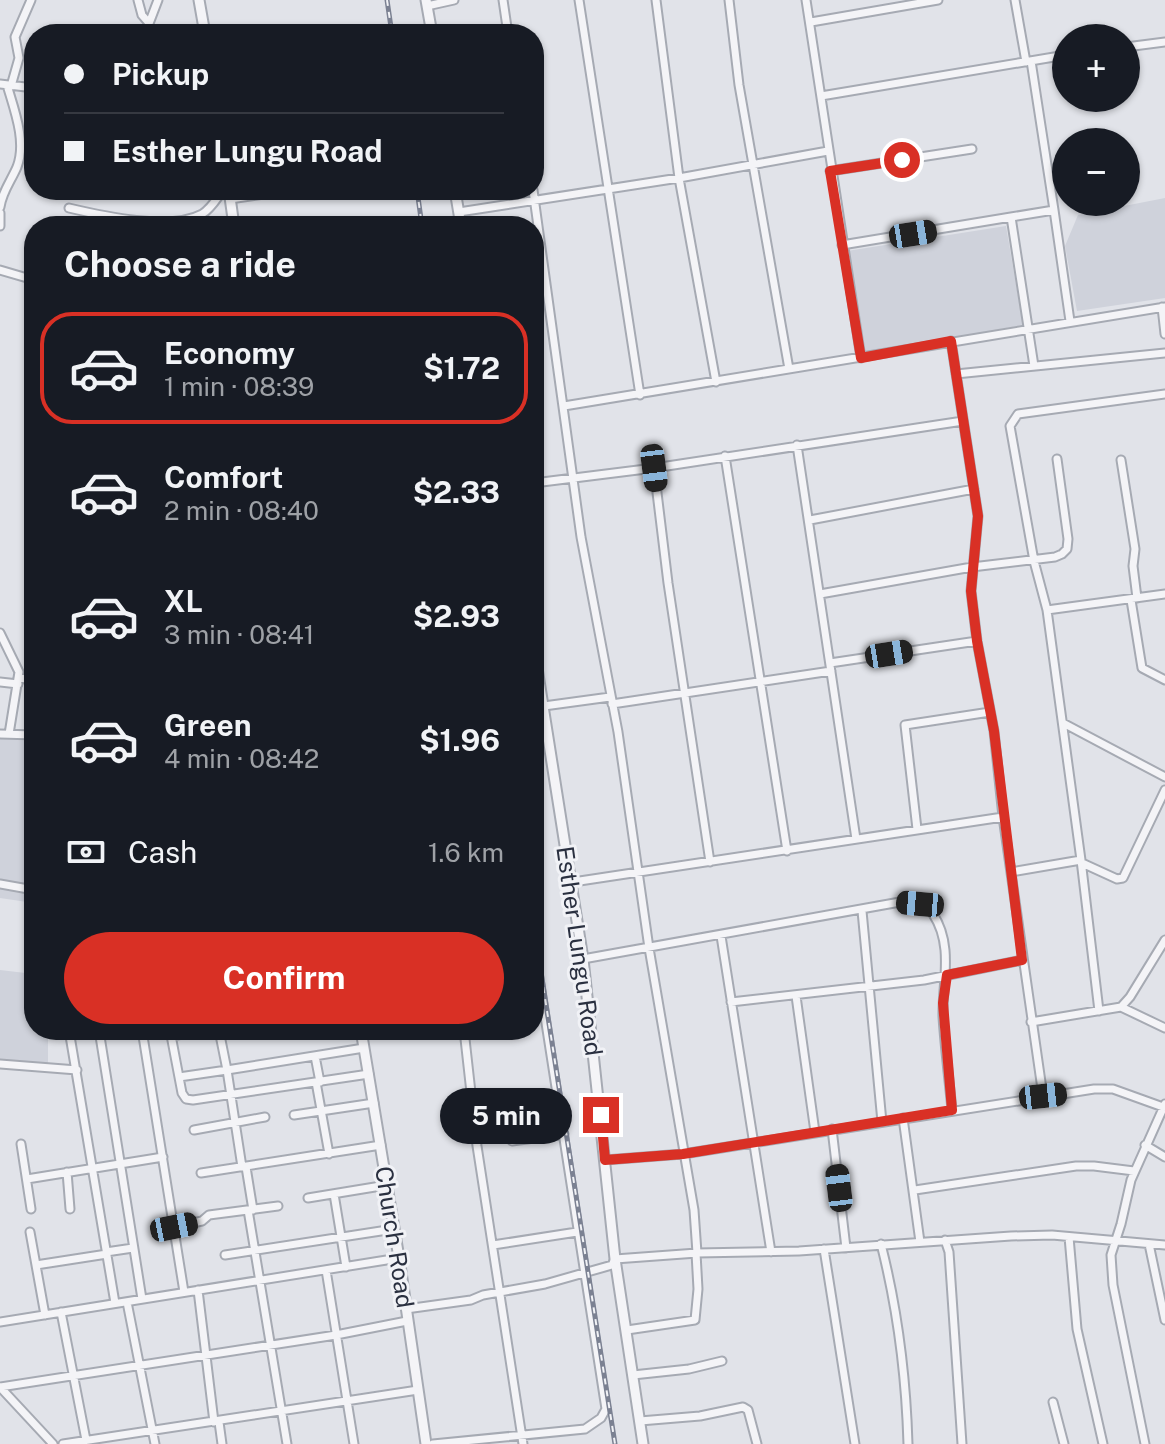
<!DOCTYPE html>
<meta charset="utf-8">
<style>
body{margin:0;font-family:"Public Sans",sans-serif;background:#20242c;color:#f1f3f6;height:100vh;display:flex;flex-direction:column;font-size:30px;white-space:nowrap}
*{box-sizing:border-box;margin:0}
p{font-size:26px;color:#9ea1a6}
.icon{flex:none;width:44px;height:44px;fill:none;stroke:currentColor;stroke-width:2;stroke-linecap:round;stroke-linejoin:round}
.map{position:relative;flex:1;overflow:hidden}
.sheet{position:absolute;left:24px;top:216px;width:520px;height:824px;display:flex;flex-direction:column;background:#171b24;border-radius:32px;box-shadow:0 2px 6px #0004}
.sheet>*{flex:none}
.guide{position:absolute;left:24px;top:24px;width:520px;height:176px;border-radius:32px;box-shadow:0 2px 6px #0004;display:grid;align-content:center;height:176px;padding:0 40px;background:#171b24}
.controls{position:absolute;left:1052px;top:24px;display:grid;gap:16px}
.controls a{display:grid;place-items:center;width:88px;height:88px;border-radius:50%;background:#171b24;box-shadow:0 2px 6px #0004;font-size:40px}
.end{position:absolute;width:36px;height:36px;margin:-18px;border:10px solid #d93025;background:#fff;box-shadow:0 0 0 4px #fff}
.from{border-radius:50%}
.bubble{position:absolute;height:56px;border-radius:28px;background:#171b24;box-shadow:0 2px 6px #0004;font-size:26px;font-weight:700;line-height:56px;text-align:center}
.car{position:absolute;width:24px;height:48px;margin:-24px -12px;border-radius:10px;box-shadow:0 0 6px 2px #0007;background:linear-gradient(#222 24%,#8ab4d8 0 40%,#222 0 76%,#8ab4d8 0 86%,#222 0)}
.guide b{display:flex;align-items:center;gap:28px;height:76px;font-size:30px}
.guide b+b{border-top:2px solid #363941}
.guide i{width:20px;height:20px;background:#f1f3f6}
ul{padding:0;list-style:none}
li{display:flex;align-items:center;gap:24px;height:112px;margin:0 16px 12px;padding:0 24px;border:4px solid transparent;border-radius:32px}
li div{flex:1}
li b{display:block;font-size:30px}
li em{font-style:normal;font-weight:700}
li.active{border-color:#d93025}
li>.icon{width:72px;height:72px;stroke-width:1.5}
h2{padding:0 40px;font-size:36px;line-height:96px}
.pay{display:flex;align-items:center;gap:20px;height:88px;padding:0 40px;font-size:30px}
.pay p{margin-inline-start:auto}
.primary-button{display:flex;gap:16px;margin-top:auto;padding:16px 40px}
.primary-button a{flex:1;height:92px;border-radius:48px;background:#d93025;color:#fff;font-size:32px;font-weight:700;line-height:92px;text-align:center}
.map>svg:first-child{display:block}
</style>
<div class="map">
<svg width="1165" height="1444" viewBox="0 0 1165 1444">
<rect width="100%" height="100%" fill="#e1e3e9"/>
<!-- built -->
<path fill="#cfd2db" d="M1165,198V298L1077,311L1065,246L1078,215Z
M1006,226L1023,325L864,353L847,251Z
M0,739L34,741V903L0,898Z
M0,970L34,974V1030H48V1064L0,1060Z"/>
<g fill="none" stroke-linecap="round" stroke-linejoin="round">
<!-- minor casing -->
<g stroke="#a6aab3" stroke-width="11">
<path id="minor" d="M138,0L142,15L148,22
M503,0L508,34
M579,0L640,395
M656,0L679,178L716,382
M729,0L739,85L789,369
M806,0L861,358
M1015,0L1026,62
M427,6L454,0
M811,22L938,0
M145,34L158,0
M157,34H178
M1126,47L1165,42
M0,84L34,88
M11,86L19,58L15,37L31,0
M821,96L1066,55
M830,171L972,149
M533,190L581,537L618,732L649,948L694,1210L697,1253
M230,199L292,190
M0,207C2,192 11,181 17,167C27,142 14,109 7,85
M69,208C103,216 170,231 202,214C211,209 217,198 223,190
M1054,210L1070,321
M459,212L679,178L828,151
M0,213V226
M1011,217L1054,210L1031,61
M842,245L1011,217L1034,366
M0,270L34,280
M1162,307L1165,334
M951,341L978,516L971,591L977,641L994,731L1003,817L1043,1096
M956,374L1165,353
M564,406L1165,307
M797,445L856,839
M725,456L787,851
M1121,460L1135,549L1133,566L1137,598
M654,468L668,583L710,862
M534,483L654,468L963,421
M810,520L974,489
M820,594L972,567L1055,557L1062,554L1067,549L1068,539L1057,459
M1131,600L1142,668L1165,680
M1047,610L1165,594
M0,633L19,672L9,734
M830,663L977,641
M19,678L34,680
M0,682L18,684
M612,704L831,671
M544,706L610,697
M1063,723L1165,777
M0,734L34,735
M917,829L905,725L990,712
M1081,860L1099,1011
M1082,863L1117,879L1123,878L1165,790
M1011,872L1081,860L1047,610L1034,561L1010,426L1018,414L1165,394
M573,882L1003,817
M0,884L34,890
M862,911L882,1122
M721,936L771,1252
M583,959L900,902C912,904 926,903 933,914C954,946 942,983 943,1017C945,1048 949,1079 952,1110
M796,996L815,1132
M731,1002L924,980L1022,960
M1121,1007L1165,1028
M1031,1022L1121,1007L1130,997L1165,940
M69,1030L115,1303
M99,1030L142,1299
M142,1030L184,1292
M170,1030L182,1093L186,1099L193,1100L369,1074
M464,1030L477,1146L523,1444
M464,1032L508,1030
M171,1036L206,1030
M315,1056L320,1082
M0,1064L77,1070
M179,1077L227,1070L219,1030
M316,1082L329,1154
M294,1115L374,1103
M903,1118L920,1242
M832,1129L846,1248
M194,1130L265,1117
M512,1141L564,1134
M21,1144L31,1209
M1145,1145L1165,1157
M605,1160L683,1154L1094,1089H1113L1163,1107
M242,1167L227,1070L364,1048
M246,1167L253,1210
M67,1172L70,1209
M201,1173L381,1145
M27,1179L163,1157
M915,1190L1076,1166H1094L1134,1171
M334,1194L346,1267
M308,1198L387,1185
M248,1210L287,1444
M174,1227L202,1221L209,1215L278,1206
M30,1232L45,1315
M1069,1237L1077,1329L1103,1444
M945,1240L949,1252L962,1444
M881,1244C898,1311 906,1376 908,1444
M1149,1244L1165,1320
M493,1245L577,1232
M824,1249L855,1444
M106,1252L133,1248
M225,1255L394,1229
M36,1265L107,1254
M326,1270L354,1444
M198,1290L214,1422
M127,1302L155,1444
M406,1309L471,1300L483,1295L545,1284L612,1265L615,1259L697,1253L799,1251L1011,1236L1052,1235L1165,1245
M61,1312L86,1440
M0,1322L399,1258
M627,1330L695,1320L698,1289L696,1253
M633,1375L689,1369L722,1361
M0,1387L336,1335L407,1321
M0,1387L53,1444
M1053,1402L1064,1444
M640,1421L700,1416L743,1407L748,1410L757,1444
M219,1422L222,1444
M63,1444L418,1390
M433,1444L585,1429L601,1418L606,1409L534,946
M1145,1444L1113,1285L1111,1255L1121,1224L1131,1180L1165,1104"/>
</g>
<!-- tertiary casing -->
<g stroke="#a6aab3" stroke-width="13">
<path id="tertiary" d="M199,0L205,34
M426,0L432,34
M229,190L234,226
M455,190L461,226
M534,649L583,959L615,1259L643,1444
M361,1030L399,1258L426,1444"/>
</g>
<!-- minor -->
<use href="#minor" stroke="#f4f4f7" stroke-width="7"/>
<!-- tertiary -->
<use href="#tertiary" stroke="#f4f4f7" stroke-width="9"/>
<!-- rail casing -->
<g stroke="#7b8192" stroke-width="5">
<path id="rail" d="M387,0L392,34
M417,190L422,226
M534,928L615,1444"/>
</g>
<!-- rail -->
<use href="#rail" stroke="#f1f2f6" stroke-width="2" stroke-dasharray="6" stroke-linecap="butt"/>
</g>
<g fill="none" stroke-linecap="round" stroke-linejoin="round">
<!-- route -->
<path stroke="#d93025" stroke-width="10" d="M601,1115L605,1160L683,1154L952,1110L943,1003L947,975L1022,960L994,731L977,641L971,591L978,516L951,341L861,358L830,171L902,160"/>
</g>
<g text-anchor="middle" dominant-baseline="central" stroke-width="6" stroke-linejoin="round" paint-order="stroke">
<!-- street labels -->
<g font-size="24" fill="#2a3040" stroke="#f1f2f6">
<text transform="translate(580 951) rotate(82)">Esther Lungu Road</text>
<text transform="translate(395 1237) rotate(81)">Church Road</text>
</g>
</g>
</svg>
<div class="controls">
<a>+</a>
<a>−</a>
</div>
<i class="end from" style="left:902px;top:160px"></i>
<i class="end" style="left:601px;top:1115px"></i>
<div class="bubble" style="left:440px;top:1088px;width:132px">5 min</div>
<i class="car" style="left:913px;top:234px;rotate:81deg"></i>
<i class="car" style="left:654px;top:468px;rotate:173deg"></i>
<i class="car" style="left:889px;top:654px;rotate:81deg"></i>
<i class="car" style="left:920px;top:904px;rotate:275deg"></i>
<i class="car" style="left:1043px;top:1096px;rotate:84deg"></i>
<i class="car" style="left:839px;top:1188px;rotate:353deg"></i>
<i class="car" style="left:174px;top:1227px;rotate:79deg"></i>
<div class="guide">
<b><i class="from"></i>Pickup</b>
<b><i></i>Esther Lungu Road</b>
</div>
<section class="sheet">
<h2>Choose a ride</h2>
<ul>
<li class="active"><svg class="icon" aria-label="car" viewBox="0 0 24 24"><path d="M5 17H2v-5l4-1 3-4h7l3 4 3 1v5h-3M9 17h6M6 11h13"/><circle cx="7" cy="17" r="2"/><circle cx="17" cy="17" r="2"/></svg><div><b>Economy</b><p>1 min · 08:39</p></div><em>$1.72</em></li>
<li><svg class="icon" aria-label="car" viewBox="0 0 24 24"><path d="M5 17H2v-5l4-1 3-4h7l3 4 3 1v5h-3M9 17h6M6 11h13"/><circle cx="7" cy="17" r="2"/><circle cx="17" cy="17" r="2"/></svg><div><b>Comfort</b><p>2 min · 08:40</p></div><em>$2.33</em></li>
<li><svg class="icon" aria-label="car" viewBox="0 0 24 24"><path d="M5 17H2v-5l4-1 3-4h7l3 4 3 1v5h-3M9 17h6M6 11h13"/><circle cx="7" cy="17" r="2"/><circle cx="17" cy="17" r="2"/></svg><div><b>XL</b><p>3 min · 08:41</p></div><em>$2.93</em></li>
<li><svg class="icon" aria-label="car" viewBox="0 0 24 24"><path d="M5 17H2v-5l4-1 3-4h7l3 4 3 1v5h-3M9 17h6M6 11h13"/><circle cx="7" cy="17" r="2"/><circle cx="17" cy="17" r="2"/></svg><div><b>Green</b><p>4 min · 08:42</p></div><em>$1.96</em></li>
</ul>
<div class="pay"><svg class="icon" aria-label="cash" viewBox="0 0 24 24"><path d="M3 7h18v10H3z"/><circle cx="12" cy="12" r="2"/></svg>Cash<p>1.6 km</p></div>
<div class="primary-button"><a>Confirm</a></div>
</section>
</div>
